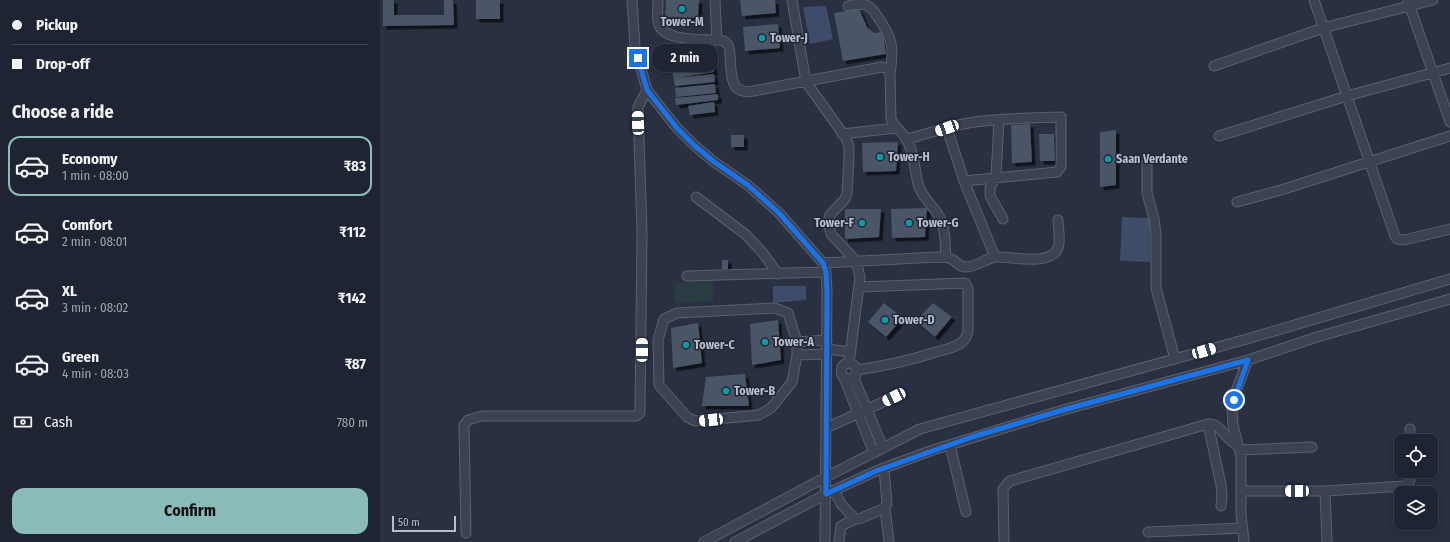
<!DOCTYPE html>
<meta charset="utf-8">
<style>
body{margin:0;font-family:"Fira Sans Condensed",sans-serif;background:#262c39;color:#f1f3f6;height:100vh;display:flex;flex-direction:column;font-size:15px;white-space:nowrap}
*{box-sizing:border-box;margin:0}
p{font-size:13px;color:#a1a4ab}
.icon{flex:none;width:22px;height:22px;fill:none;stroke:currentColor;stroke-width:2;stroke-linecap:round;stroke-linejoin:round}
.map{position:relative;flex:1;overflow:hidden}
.details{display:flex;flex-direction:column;background:#1e2431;width:380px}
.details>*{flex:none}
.banner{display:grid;align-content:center;height:88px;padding:0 12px;background:#1e2431}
.controls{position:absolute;left:1014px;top:434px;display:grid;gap:8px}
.controls a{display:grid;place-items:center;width:44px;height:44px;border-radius:8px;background:#1e2431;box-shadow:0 2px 6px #0003,0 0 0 1px #3c414d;font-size:20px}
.scale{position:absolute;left:12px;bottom:10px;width:64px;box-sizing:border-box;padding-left:4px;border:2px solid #b9becb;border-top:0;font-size:11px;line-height:14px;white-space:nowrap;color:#b9becb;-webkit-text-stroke:3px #212736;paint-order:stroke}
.end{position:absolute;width:18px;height:18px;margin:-9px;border:5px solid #1a73e8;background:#fff;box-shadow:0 0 0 2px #fff}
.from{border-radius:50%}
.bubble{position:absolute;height:28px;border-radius:12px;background:#1e2431;box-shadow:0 2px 6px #0003,0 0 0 1px #3c414d;font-size:13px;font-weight:700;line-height:28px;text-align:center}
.car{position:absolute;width:12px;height:24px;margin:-12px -6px;border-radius:5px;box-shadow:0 0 3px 1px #0007;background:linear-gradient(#fff 24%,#345 0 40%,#fff 0 76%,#345 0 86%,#fff 0)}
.banner b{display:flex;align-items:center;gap:14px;height:38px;font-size:15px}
.banner b+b{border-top:1px solid #3c414d}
.banner i{width:10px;height:10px;background:#f1f3f6}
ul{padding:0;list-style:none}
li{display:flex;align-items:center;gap:12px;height:60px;margin:0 8px 6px;padding:0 4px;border:2px solid transparent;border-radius:12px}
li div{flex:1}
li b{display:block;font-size:15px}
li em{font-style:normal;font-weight:700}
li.selected{border-color:#8bbbb9}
li>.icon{width:36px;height:36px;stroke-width:1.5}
h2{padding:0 12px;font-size:18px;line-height:48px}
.pay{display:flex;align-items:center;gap:10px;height:44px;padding:0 12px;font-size:15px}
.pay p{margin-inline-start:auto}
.primary-button{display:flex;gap:8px;margin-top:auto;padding:8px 12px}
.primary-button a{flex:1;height:46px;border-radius:12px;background:#8bbbb9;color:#111;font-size:16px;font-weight:700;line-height:46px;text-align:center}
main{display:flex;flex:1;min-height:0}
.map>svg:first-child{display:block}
</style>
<main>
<section class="details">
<div class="banner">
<b><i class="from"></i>Pickup</b>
<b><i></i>Drop-off</b>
</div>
<h2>Choose a ride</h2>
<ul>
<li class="selected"><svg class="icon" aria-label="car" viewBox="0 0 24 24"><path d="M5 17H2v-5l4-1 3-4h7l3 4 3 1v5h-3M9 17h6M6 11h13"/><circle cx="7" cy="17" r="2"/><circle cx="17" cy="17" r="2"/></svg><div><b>Economy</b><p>1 min · 08:00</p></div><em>₹83</em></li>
<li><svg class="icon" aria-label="car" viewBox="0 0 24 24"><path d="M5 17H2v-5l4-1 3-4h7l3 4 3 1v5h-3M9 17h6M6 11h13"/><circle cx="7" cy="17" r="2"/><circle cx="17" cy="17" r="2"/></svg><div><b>Comfort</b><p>2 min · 08:01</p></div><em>₹112</em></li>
<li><svg class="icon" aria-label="car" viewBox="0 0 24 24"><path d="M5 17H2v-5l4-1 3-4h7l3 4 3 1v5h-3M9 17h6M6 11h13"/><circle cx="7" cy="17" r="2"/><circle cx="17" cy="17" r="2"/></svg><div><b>XL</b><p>3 min · 08:02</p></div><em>₹142</em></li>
<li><svg class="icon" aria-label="car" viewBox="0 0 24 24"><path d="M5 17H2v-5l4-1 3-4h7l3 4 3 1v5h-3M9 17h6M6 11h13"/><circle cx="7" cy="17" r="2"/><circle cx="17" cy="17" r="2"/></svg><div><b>Green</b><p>4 min · 08:03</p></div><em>₹87</em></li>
</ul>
<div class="pay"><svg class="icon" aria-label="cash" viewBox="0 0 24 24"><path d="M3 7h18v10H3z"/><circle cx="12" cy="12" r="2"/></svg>Cash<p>780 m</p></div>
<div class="primary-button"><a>Confirm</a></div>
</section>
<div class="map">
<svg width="1070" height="542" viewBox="0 0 1070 542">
<defs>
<filter id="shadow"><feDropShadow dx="3.5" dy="3.5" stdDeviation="0" flood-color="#0009"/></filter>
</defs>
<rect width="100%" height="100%" fill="#283041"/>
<!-- green -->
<path fill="#2a3c42" d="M333,281V301L295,303V283Z"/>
<!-- water -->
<path fill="#3f4c69" d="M446,6L453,39L430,44L423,7Z
M742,217L770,218V262L740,261Z
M393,286H426V300L393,303Z"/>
<!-- building -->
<path fill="#4c5467" filter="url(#shadow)" d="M3,0H14V15H64V0H73L74,25L3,26Z
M96,0H120V19H96Z
M286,0H319L318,18L285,17Z
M360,0H395L396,13L362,16Z
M479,9L487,27L494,33L503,32L506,54L463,61L454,13Z
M398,24L400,48L365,51L363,27Z
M333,64L334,72L296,78L334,74L335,82L295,86L292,70Z
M335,84L336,93L296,97L295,88Z
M338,94V100L296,105L295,98Z
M334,102L335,112L310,115L308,106Z
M650,124L652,162L632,163L631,125Z
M736,130V185L720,187V132Z
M659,134H674L675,161H660Z
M351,135H364V147H351Z
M518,142L516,171L483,172L482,143Z
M547,208L545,237L512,238L511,209Z
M465,209H501L499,237L465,239Z
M342,260H348V269H342Z
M504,303L523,318L506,337L488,322Z
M553,303L572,317L555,337L536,321Z
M398,320L401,360L372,365L370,324Z
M318,323L322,363L293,368L291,328Z
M365,374L369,406H322L326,377Z"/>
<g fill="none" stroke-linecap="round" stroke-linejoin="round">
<!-- minor casing -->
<g stroke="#5a606e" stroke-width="11">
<path id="minor" d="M252,0L255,47L267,90L297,128L314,145L333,161L369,186L399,213L443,263L446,272L447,290L445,542
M278,0C278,7 277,15 278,22C282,41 318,39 333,40C338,40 344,39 347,44C350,46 350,52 350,55C351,64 350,82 357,88C360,91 365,91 368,92L502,67L508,69L510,74L511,119C514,127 522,131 526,139C535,151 534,172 539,187C544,200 556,208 561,220C566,231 565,246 566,257
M335,0L337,40
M412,0L426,82L466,138L469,147V159L467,193L465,199L450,215L448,222L451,234L476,261L480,277L469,363
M934,0L1015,236L1017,239L1024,240L1070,229
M1028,1L1070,122
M468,6C473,5 481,3 486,5C491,7 494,11 497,16C513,38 514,48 510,74
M834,66L943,28L1053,0
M619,120L616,176L610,188V196L623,219
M462,134L516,128
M839,136L967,96L1070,68
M527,139C550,133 572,125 595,122C623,118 652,118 681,117V167L677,172L584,181L567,128
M767,162V193L774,219L776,234V288L795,359
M584,181L615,257
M316,197L365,234L382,252L398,274
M857,202L901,190L1070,136
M443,263L558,257C563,257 569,257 573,260C578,263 579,267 586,267C596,267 605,259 615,257C631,256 670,267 678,248C681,240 678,228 678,220
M307,276L446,272
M417,342V355L412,382L391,408L379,415L315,421L307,417L279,385L278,340L284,319L297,313L394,308L408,313L417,342L447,340
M447,349L471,352
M417,355L447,354
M477,370C506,366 528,361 556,352C564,350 575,348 582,342C586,339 586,337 588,332V288L585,283L479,287
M464,378L472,379L476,375L477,370C471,356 455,366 464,378L494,453
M474,378L503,448
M828,424L841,485L842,495L841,506
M446,428L514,397
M1030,429V441
M570,445L586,512
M859,450L932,447
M454,490L461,504L475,519H479L503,509L507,504L504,468
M861,491H945L1025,486C1031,482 1031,477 1031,471
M945,491L947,542
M505,508L509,542
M768,532L863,528
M86,533L84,425L88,420L102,416H256L260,413L262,233L258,107L267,90
M324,542L446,477L540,429L867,339L1070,279
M355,542L446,494L496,471L553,450L683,410L868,360L937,337L1070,299
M459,542L461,526L475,519
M624,542L623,489L627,484L630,481L828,424C842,423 845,441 858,445
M864,542L861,514V457L853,425L852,409L856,391L868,360"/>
</g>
<!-- minor -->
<use href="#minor" stroke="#3c4251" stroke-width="9"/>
</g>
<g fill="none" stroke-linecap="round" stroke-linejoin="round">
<!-- route -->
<path stroke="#1a73e8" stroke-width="5" d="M258,58L267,90L297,128L314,145L333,161L369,186L399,213L443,263L446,272L447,290L446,494L496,471L592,437L683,410L868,360L854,400"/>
</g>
<!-- markers -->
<g fill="#0f9aa8" stroke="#212736" stroke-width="1.5">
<circle cx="302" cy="9" r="4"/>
<circle cx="382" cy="38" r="4"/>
<circle cx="500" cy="157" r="4"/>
<circle cx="728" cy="159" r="4"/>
<circle cx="482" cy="223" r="4"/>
<circle cx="529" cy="223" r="4"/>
<circle cx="505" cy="320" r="4"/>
<circle cx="385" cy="342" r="4"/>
<circle cx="306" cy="345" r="4"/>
<circle cx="346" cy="391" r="4"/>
</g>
<g text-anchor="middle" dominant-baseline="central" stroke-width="3" stroke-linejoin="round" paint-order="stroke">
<!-- poi labels -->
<g font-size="12" font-weight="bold" fill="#b9becb" stroke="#212736" text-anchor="start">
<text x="302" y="22" text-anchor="middle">Tower-M</text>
<text x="390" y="38">Tower-J</text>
<text x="508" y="157">Tower-H</text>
<text x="736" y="159">Saan Verdante</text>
<text x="474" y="223" text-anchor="end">Tower-F</text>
<text x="537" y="223">Tower-G</text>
<text x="513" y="320">Tower-D</text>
<text x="393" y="342">Tower-A</text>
<text x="314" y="345">Tower-C</text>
<text x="354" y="391">Tower-B</text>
</g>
</g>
</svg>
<div class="controls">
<a><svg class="icon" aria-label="locate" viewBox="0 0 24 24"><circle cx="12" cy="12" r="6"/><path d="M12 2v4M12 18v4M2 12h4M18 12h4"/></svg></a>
<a><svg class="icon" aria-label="layers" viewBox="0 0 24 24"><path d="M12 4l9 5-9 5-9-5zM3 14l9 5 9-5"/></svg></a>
</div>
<div class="scale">50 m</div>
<i class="end from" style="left:854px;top:400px"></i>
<i class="end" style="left:258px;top:58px"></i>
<div class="bubble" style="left:272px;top:44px;width:66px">2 min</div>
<i class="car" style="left:258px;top:123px;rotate:358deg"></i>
<i class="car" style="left:567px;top:128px;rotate:250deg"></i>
<i class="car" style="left:262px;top:350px;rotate:0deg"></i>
<i class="car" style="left:824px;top:351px;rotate:74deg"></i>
<i class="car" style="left:514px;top:397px;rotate:244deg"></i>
<i class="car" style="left:331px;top:420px;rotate:264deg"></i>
<i class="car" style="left:917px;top:491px;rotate:270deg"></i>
</div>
</main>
